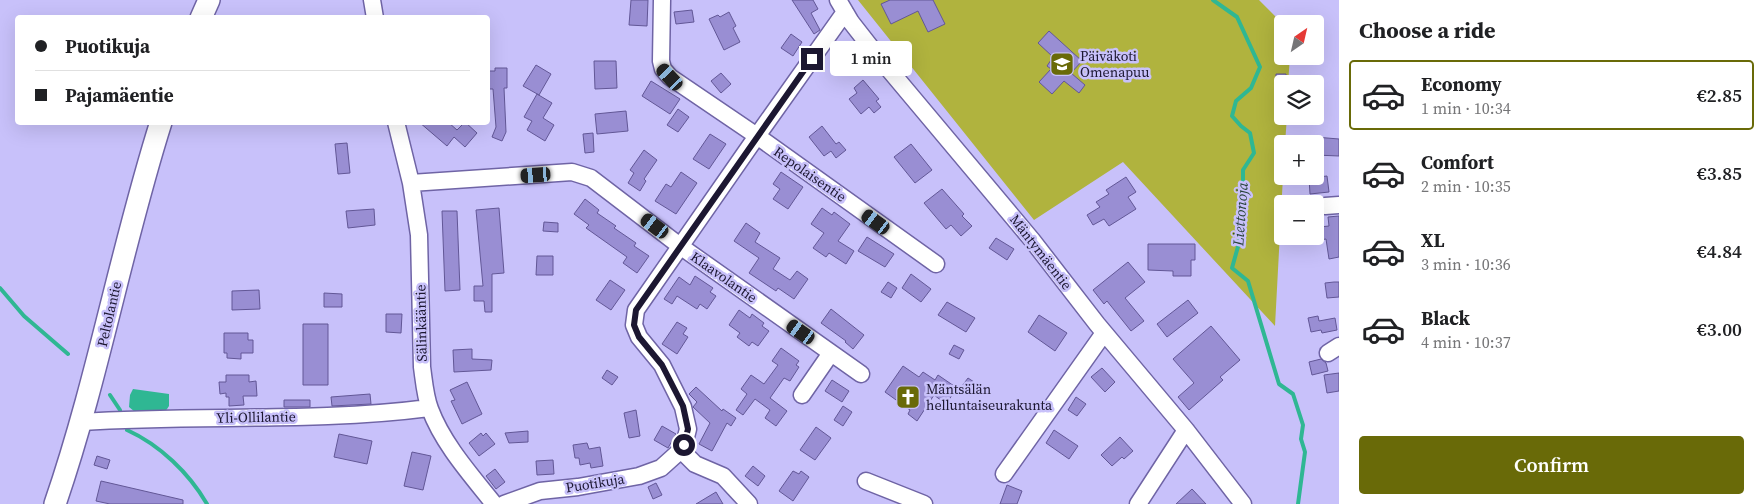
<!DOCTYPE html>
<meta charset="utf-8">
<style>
body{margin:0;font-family:"Source Serif 4",serif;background:#f2f2f2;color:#202124;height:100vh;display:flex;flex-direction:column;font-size:19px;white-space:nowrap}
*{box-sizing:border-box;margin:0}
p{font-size:16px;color:#757577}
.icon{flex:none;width:28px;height:28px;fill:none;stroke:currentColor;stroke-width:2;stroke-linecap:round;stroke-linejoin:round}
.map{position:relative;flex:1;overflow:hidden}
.side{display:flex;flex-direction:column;background:#fff;width:425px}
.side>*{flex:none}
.banner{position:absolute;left:15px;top:15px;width:475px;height:110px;border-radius:5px;box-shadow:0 5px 20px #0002;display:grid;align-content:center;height:110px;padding:0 20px;background:#fff}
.needle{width:32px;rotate:34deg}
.tools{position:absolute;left:1274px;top:15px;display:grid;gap:10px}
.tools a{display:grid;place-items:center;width:50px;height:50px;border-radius:5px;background:#fff;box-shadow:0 5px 20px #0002;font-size:25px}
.end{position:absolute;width:22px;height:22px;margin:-11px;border:6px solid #1c1731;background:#fff;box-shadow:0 0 0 2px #fff}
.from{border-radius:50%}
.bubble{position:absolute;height:35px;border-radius:5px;background:#fff;box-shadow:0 5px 20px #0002;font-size:16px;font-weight:600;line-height:35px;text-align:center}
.car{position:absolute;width:15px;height:30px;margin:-15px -8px;border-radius:6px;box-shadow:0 0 4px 1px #0007;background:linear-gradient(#222 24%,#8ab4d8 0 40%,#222 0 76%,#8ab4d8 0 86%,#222 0)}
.banner b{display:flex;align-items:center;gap:18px;height:48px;font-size:19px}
.banner b+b{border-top:1px solid #e0e0e0}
.banner i{width:12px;height:12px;background:#202124}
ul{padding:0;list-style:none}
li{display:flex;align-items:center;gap:15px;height:70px;margin:0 10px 8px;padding:0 10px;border:2px solid transparent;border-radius:5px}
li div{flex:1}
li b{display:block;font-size:19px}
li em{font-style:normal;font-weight:600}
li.active{border-color:#696a08}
li>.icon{width:45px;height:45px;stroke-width:1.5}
h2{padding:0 20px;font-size:22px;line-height:60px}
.action{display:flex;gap:10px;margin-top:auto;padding:10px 20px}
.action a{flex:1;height:58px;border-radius:5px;background:#696a08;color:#fff;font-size:20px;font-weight:600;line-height:58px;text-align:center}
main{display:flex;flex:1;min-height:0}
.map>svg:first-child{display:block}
</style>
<main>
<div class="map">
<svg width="1339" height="504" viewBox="0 0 1339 504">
<rect width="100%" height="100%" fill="#c8c1fa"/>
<!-- green -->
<path fill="#b0b33e" d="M858,0H1259L1283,24L1282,56H1290L1288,84H1282V116H1287L1285,144H1282L1283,176L1275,326L1123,162L1034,220Z"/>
<!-- water -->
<path fill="#2fb793" d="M133,389L169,394V406L165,412H135L129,407L130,395Z"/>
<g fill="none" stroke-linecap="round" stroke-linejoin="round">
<!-- stream -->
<path stroke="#2fb793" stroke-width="4" d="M1213,0L1237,17L1260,67L1251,88L1236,101L1232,116L1241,126L1250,133L1254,153L1243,170V202L1239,243L1232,268L1248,281L1279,384L1293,394L1303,425L1301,439L1305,452L1298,504
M0,288L24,316L68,354
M110,395L120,410
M127,430C160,445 189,473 207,504"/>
</g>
<!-- building -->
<path fill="#998ed3" stroke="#625796" d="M631,0H648L647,26L629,25Z
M792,0H813L818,9L811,13L820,30L814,34Z
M890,0H933L945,24L928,32L918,11L891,24L881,4Z
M692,10L694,22L676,24L674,12Z
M729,12L736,26L733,28L740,42L724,50L709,19L718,15L720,17Z
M1049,31L1082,61L1071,73L1085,85L1079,93L1064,81L1052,94L1039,82L1051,69L1047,66L1053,57L1038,43Z
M791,34L802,42L793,56L781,48Z
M594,61H616L617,88L595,89Z
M536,65L551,74L539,95L523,86Z
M495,68H507V88H504L506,132L502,141L492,137L496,127L493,89H488V71H495Z
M721,73L731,84L721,93L711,81Z
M1276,74H1286V84H1276Z
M863,80L879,99L876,101L881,107L874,113L869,107L861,114L849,99L857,93L854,88Z
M651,81L680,99L670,114L642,96Z
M537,94L552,103L543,118L554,125L545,141L527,130L532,121L524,117Z
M678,109L689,117L678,132L667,125Z
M626,111L628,131L597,134L595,114Z
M419,122H448L457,130L465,122L477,133L465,147L454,137L447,146Z
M822,126L836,144L839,142L846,150L836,158L831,151L824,156L809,137Z
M593,133L594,152L585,153L583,134Z
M710,134L726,144L709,169L693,159Z
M1315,137L1339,139V156L1315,155Z
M347,143L350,173L338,174L335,144Z
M911,144L932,170L915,183L894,157Z
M644,150L657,160L644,179L646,181L640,191L628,183L634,173L630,170Z
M681,172L697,183L676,214L655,201L666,184L671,187Z
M781,172L803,187L788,209L773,199L780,189L773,184Z
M1327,176L1329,192L1310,194L1309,178Z
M1126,177L1136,192L1128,197L1136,209L1109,226L1104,219L1093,225L1087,215L1100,207L1096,202L1109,194L1106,190Z
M942,189L964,214L962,216L972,226L961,236L951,225L946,229L924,203Z
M585,199L599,210L597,213L616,226L614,228L636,243L634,246L649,256L637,273L623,263L627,257L586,228L589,225L574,214Z
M499,208L504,273L492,274V312H485L484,301H474V286H483L476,210Z
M822,208L832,215L834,212L850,224L838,241L854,251L846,264L829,253L826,257L813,248L824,233L811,224Z
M374,209L375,225L348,228L346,211Z
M442,211H457L460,290L445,291Z
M1339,216V257L1329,259L1326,239L1320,240L1319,227L1329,226L1328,217Z
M544,222L558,223V232L543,231Z
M746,223L760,233L755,242L780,258L773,269L790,280L797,271L808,279L794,299L778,288L776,291L749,273L759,258L734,241Z
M867,237L894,254L885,267L858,251Z
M996,238L1014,249L1007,260L989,248Z
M1148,244H1195V260H1191V276H1173V271L1148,270Z
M537,256H553V275H536Z
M1128,262L1145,282L1125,298L1144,321L1131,331L1107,301L1104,304L1093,290Z
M911,274L931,289L921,302L902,288Z
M695,276L713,288L710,292L716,296L707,309L700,304L697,309L677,296L672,304L664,299L679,277L690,285Z
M610,280L625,290L611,310L596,300Z
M888,282L897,288L891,298L881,292Z
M1334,282H1339V297L1327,298L1325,283Z
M259,290L260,309L232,310V291Z
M324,293L342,294V307H324Z
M1188,300L1198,313L1167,337L1157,324Z
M947,302L975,318L966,332L938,315Z
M831,309L864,335L853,349L845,342L846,341L821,323Z
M739,310L750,318L752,314L764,323L762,326L769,331L758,346L752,342L749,346L737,337L740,333L729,325Z
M386,314H402L401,333L386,332Z
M1039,315L1067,333L1055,351L1028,332Z
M1318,316L1319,321L1335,318L1337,330L1322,333L1321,330L1311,332L1308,318Z
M677,322L687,328L683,334L688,337L677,354L662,344Z
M303,324H328V385H303Z
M1211,326L1240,360L1220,377L1223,380L1189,410L1178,397L1194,383L1173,359Z
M224,333H248V340H253V353H241V359L227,358V353H224Z
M954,345L964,350L959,359L949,354Z
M781,348L799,361L796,365L799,367L790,381L784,378L770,398L787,411L776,426L765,418L770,410L755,399L743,415L736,410L747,394L741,389L751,375L764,384L778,365L772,361Z
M472,349V359L492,360L491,370L454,372L453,350Z
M1321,359L1326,363L1328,371L1312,375L1309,362Z
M903,366L919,377L923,372L935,380L938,375L957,388L946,404L934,395L917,421L908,414L910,410L885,392Z
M1102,368L1115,382L1105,392L1091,377Z
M607,370L618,377L612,385L602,378Z
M1339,373V391L1327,393L1324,375Z
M226,375H249V382L256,381L257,396H243L244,405L229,406V397H226V393L220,394L219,382H226Z
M968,378L980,386L974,394L962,386Z
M832,380L849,391L842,402L825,391Z
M467,382L482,414L462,424L451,401L455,400L450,390Z
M696,387L722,411L723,409L736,418L731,426L727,423L712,451L699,444L710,423L693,407L697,402L689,394Z
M370,394L371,404L332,406L331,397Z
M1076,397L1086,404L1077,416L1068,410Z
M284,400H310V407H284Z
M843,406L852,412L843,426L834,420Z
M636,410L640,436L629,438L624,413Z
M662,426L676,434L668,448L654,440Z
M816,427L831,438L815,460L800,450Z
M1054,430L1078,446L1069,459L1046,443Z
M528,431V442L509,443L505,433Z
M481,433L483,436L486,433L495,444L479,456L469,443Z
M339,434L372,441L367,464L334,457Z
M1120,437L1133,451L1124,459L1122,457L1112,466L1101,455Z
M587,443L589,449L600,447L603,466L591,468L590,463L580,465L579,458H575L573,445Z
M412,452L431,456L423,490L404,486Z
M97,456L110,460L107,469L94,465Z
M553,460L554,474L537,475L536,461Z
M753,466L765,476L758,486L745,476Z
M495,469L505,482L496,489L486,476Z
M793,471L799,474L801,471L809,477L793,501L779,491Z
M101,481L183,500V504H110L96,501Z
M656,483L662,495L653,499L648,487Z
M1007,485L1022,491L1017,504H1000Z
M1192,489L1206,504H1176Z
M716,492L723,504H696Z"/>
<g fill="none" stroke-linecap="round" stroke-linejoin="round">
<!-- minor casing -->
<g stroke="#6f64a5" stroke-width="19">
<path id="minor" d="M372,0L375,18
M662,0L661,61L663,69L670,77L757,136L936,264
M838,0L851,22L876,54L1032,240L1097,324L1186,430L1243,504
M396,122L411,183L419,235L422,367C424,381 425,396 430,409C443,444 471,475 494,504
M411,183L572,172L591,178L680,246L861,374
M1325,206L1339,205
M1328,353L1339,346
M802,395L831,353
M82,422C197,414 314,423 429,408
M1004,474L1104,333
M866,481L924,504
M504,504L540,491L578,487L639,476L661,468L681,450
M749,504L723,476L695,464L681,450L684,445L688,429L683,407L662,365L639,337L634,325L636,310L757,136L845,12
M1138,504L1186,430"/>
</g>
<!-- major casing -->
<g stroke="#6f64a5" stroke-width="24">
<path id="major" d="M201,18L209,0
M55,504C98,379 121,248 161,122"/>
</g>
<!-- minor -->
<use href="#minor" stroke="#fff" stroke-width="16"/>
<!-- major -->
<use href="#major" stroke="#fff" stroke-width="21"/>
</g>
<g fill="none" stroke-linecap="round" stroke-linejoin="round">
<!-- route -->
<path stroke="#1c1731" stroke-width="6" d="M684,445L688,429L683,406L662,365L639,337L634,325L636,310L812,59"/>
</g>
<!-- icons -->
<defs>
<g id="school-square" transform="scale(1.25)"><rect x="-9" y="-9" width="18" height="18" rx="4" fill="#696a08" stroke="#c8c1fa"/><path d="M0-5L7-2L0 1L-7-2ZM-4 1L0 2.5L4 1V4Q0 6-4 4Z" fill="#fff"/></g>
<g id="church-square" transform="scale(1.25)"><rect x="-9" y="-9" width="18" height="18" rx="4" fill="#696a08" stroke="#c8c1fa"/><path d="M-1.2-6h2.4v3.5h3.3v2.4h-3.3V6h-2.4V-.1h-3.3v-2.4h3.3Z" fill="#fff"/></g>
</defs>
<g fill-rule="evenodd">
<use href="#school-square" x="1062" y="64"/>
<use href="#church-square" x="908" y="397"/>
</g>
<g text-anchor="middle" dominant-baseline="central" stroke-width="5" stroke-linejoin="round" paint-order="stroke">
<!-- poi labels -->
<g font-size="14" fill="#1c1731" stroke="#c8c1fa" text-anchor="start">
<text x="1080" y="56">Päiväkoti<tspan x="1080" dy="16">Omenapuu</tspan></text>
<text x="926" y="389">Mäntsälän<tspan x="926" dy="16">helluntaiseurakunta</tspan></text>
</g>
<!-- street labels -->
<g font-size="14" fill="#1c1731" stroke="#c8c1fa">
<text transform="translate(810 174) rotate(35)">Repolaisentie</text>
<text transform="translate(1041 252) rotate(52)">Mäntymäentie</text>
<text transform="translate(724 277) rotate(35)">Klaavolantie</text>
<text transform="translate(109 314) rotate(-77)">Peltolantie</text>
<text transform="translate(421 323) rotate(-91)">Sälinkääntie</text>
<text transform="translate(256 417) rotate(-1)">Yli-Ollilantie</text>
<text transform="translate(595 483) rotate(-9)">Puotikuja</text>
</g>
<!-- water labels -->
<g font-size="15" font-style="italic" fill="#28433a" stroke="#c8c1fa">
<text transform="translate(1240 214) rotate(-86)">Liettonoja</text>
</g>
</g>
</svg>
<div class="tools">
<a><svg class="needle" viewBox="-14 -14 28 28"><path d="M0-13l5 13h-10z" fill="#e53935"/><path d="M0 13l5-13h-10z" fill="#757577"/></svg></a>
<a><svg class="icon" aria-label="layers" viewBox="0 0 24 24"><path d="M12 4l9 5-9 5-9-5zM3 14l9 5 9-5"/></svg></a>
<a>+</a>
<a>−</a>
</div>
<i class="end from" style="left:684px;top:445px"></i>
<i class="end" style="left:812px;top:59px"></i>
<div class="bubble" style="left:830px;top:41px;width:82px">1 min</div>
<i class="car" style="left:670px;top:77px;rotate:317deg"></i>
<i class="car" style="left:536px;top:175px;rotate:266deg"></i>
<i class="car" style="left:876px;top:222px;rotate:306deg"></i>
<i class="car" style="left:655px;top:226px;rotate:307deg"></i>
<i class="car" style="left:801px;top:332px;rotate:305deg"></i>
<div class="banner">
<b><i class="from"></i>Puotikuja</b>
<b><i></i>Pajamäentie</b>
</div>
</div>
<section class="side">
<h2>Choose a ride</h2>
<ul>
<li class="active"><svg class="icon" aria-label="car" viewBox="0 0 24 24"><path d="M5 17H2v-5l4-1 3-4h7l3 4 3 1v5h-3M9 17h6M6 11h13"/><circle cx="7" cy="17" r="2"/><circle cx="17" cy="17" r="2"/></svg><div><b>Economy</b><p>1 min · 10:34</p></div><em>€2.85</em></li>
<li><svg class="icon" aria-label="car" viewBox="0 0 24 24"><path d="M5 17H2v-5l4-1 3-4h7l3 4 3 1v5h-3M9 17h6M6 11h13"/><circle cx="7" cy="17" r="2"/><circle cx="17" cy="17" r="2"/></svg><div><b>Comfort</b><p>2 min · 10:35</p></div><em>€3.85</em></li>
<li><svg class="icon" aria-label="car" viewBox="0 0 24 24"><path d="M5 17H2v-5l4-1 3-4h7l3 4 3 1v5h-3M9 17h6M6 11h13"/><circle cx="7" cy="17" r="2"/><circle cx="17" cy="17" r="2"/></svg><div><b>XL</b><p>3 min · 10:36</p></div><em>€4.84</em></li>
<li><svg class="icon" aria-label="car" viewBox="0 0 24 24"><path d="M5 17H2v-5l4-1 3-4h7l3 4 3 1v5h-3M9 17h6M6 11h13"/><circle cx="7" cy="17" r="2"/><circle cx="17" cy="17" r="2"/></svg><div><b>Black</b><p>4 min · 10:37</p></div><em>€3.00</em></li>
</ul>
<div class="action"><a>Confirm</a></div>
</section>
</main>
